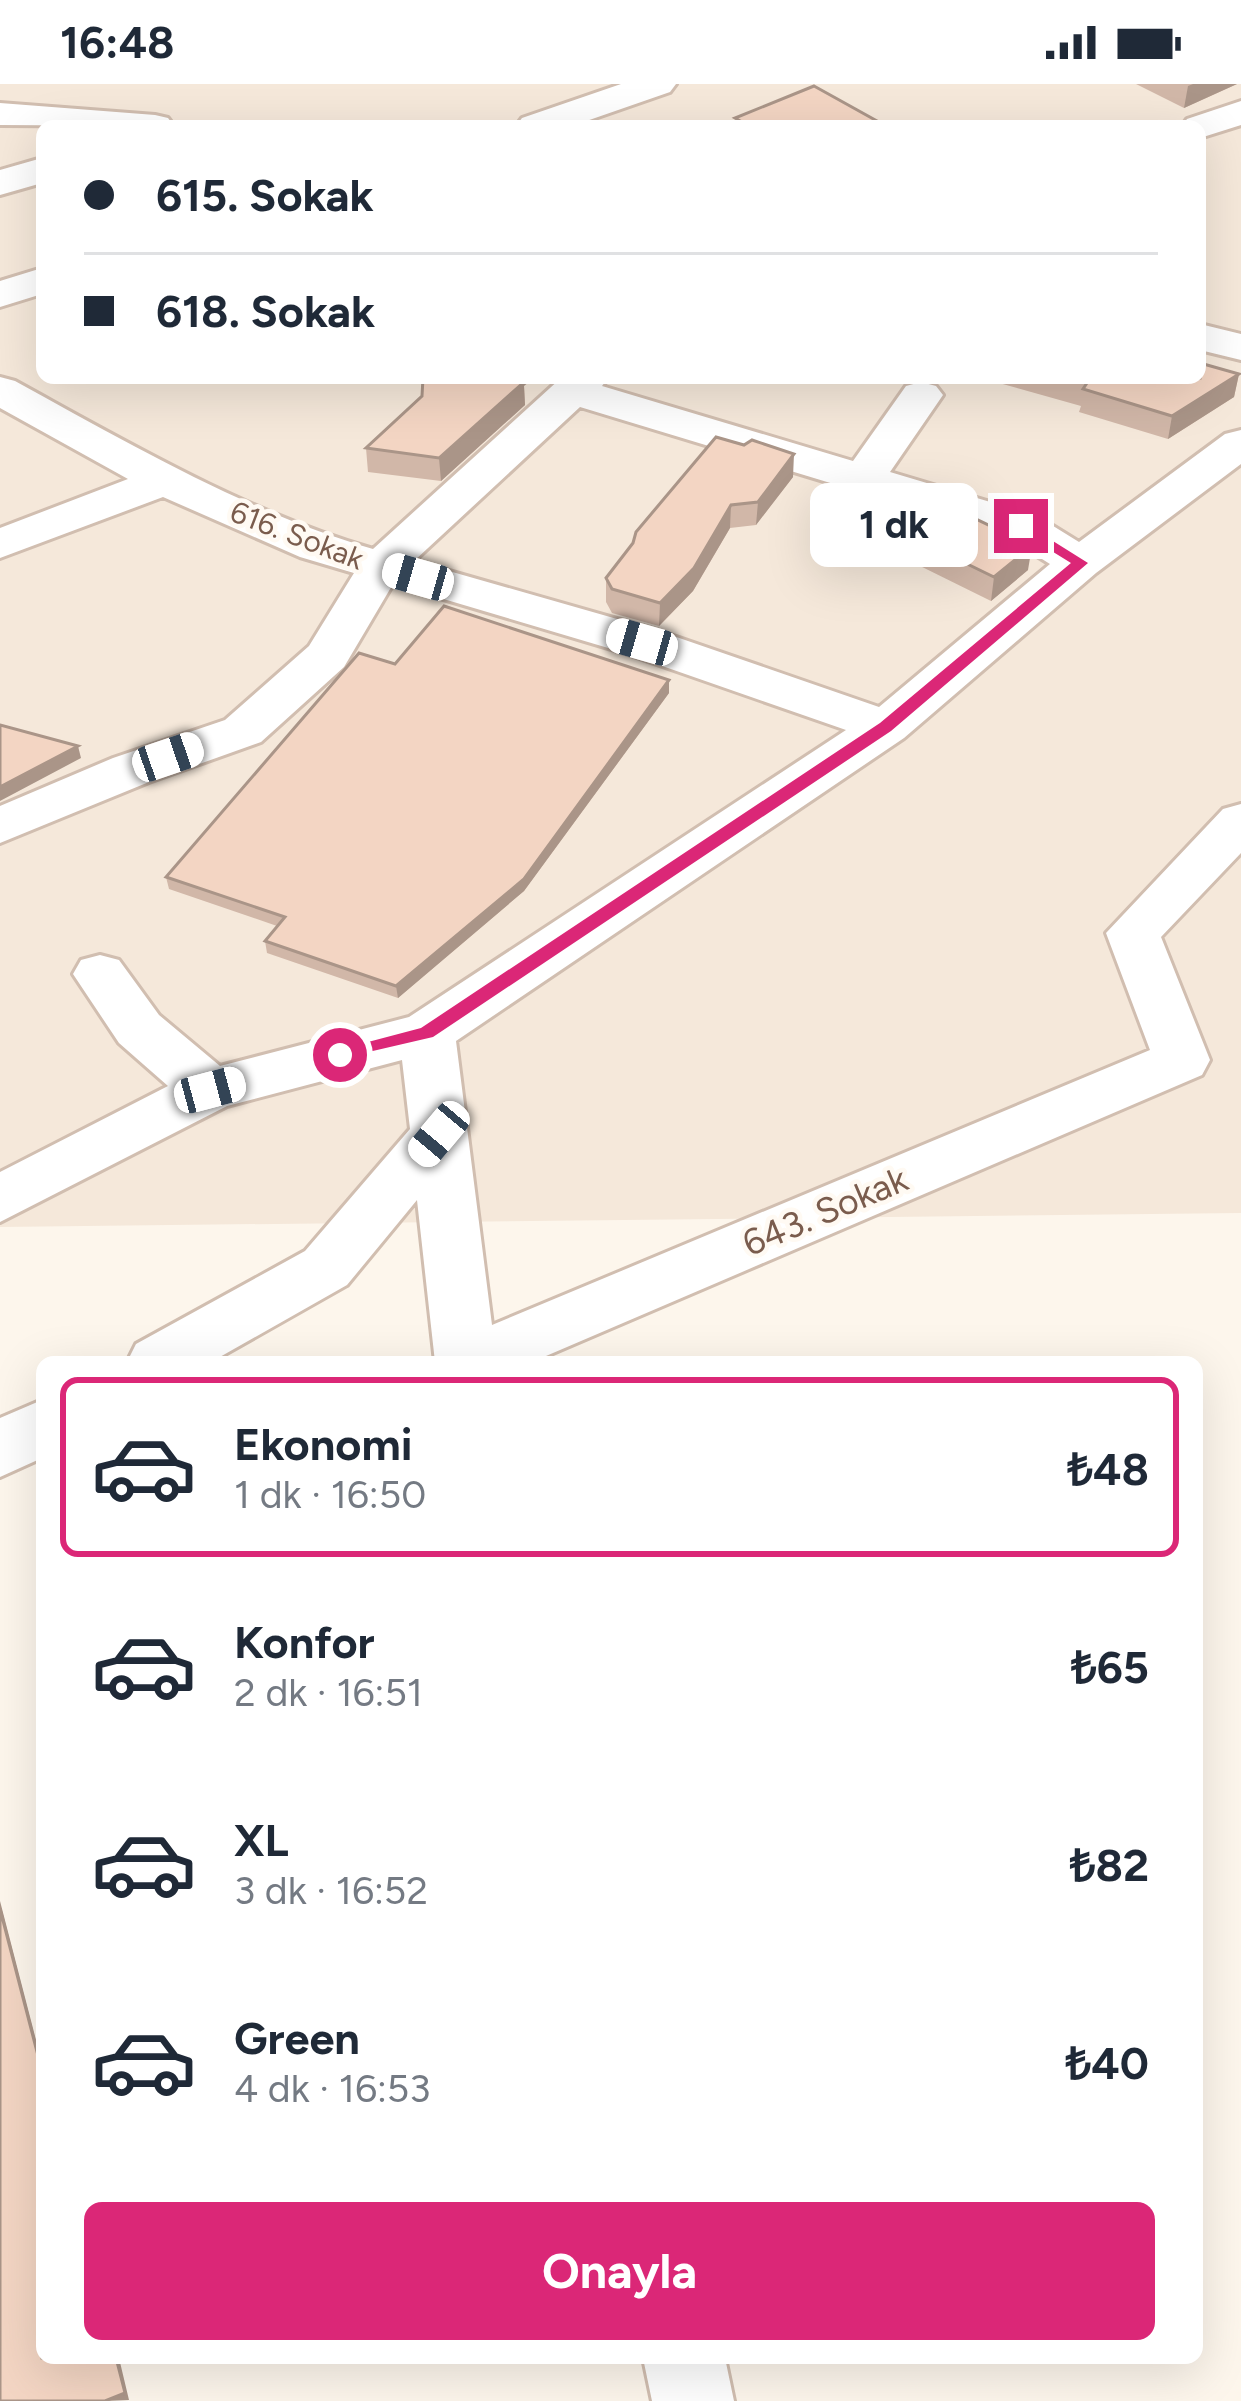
<!DOCTYPE html>
<html lang="tr">
<meta charset="utf-8">
<style>
body{margin:0;font-family:Figtree,sans-serif;background:#f6f6f7;color:#1f2937;height:100vh;display:flex;flex-direction:column;font-size:45px;white-space:nowrap}
*{box-sizing:border-box;margin:0}
p{font-size:39px;color:#747a83}
.icon{flex:none;width:66px;height:66px;fill:none;stroke:currentColor;stroke-width:2;stroke-linecap:round;stroke-linejoin:round}
.map{position:relative;flex:1;overflow:hidden}
.details{position:absolute;left:36px;top:1272px;width:1167px;height:1008px;display:flex;flex-direction:column;background:#fff;border-radius:18px;box-shadow:0 12px 48px #0002}
.details>*{flex:none}
.top-card{position:absolute;left:36px;top:36px;width:1170px;height:264px;border-radius:18px;box-shadow:0 12px 48px #0002;display:grid;align-content:center;height:264px;padding:0 48px;background:#fff}
.end{position:absolute;width:54px;height:54px;margin:-27px;border:15px solid #db2777;background:#fff;box-shadow:0 0 0 6px #fff}
.from{border-radius:50%}
.bubble{position:absolute;height:84px;border-radius:18px;background:#fff;box-shadow:0 12px 48px #0002;font-size:39px;font-weight:700;line-height:84px;text-align:center}
.car{position:absolute;width:36px;height:72px;margin:-36px -18px;border-radius:15px;box-shadow:0 0 9px 3px #0007;background:linear-gradient(#fff 24%,#345 0 40%,#fff 0 76%,#345 0 86%,#fff 0)}
.top-card b{display:flex;align-items:center;gap:42px;height:114px;font-size:45px}
.top-card b+b{border-top:3px solid #e0e1e3}
.top-card i{width:30px;height:30px;background:#1f2937}
ul{padding:21px 0 0;list-style:none}
li{display:flex;align-items:center;gap:36px;height:180px;margin:0 24px 18px;padding:0 24px;border:6px solid transparent;border-radius:18px}
li div{flex:1}
li b{display:block;font-size:45px}
li em{font-style:normal;font-weight:700}
li.on{border-color:#db2777}
li>.icon{width:108px;height:108px;stroke-width:1.5}
.button{display:flex;gap:24px;margin-top:auto;padding:24px 48px}
.button a{flex:1;height:138px;border-radius:18px;background:#db2777;color:#fff;font-size:48px;font-weight:700;line-height:138px;text-align:center}
.status{display:flex;justify-content:space-between;align-items:center;height:84px;padding:0 60px;background:#fff;direction:ltr}
.status svg{height:33px;fill:currentColor}
.map>svg:first-child{display:block}
</style>
<div class="status"><b>16:48</b><svg viewBox="0 0 49 12"><path d="M0 12V9h3v3zM5 12V6h3v6zM10 12V3h3v9zM15 12V0h3v12zM26 1h20v11H26zM47 4h2v5h-2z"/></svg></div>
<div class="map">
<svg width="1241" height="2317" viewBox="0 0 1241 2317">
<rect width="100%" height="100%" fill="#fdf6ec"/>
<!-- residential -->
<path fill="#f5e8da" fill-rule="evenodd" d="M0,0H1241V1129L0,1143ZM42,42H1200V294H42Z"/>
<g fill="none" stroke-linecap="round" stroke-linejoin="round">
<!-- minor casing -->
<g stroke="#d1beb0" stroke-width="6">
<path id="minor" d="M621,0H676L670,8L572,42H516L522,34Z
M1241,17V41L1200,54V42H1182L1187,35Z
M0,19L155,31L168,34L174,42L0,41Z
M42,74V99L0,111V86Z
M42,184V210L0,223V197Z
M1200,240L1241,250V276L1200,266Z
M0,293L15,297C130,360 246,428 373,465L561,294H608L602,302L853,377L906,302L921,298L936,302L943,311L890,388L1037,432L1079,458L1225,350L1241,346V380L1096,489L904,654L456,957L492,1241L1150,966L1106,849L1223,725L1241,720V769L1161,853L1210,976L1202,991L532,1278H435L417,1116L347,1201L211,1278H127L136,1260L305,1167L410,1045L402,976L227,1022L0,1138V1088L168,1002L119,959L73,890L81,876L100,871L119,876L159,931L220,982L409,933L846,646L625,569L393,500L344,583L261,658L149,698L0,759V722L113,674L225,636L309,562L354,489L300,473L163,413L0,474V444L128,395L0,324ZM580,323L1005,452L1050,480L879,623L659,547L414,477Z
M42,1316V1374L0,1393V1334Z
M643,2274H725L734,2317H652Z"/>
</g>
<!-- minor -->
<use href="#minor" fill="#fff" fill-rule="evenodd"/>
</g>
<!-- wall -->
<path fill="#d1b7a8" d="M1136,0H1237L1184,24Z
M1239,290L1234,313L1168,355L1079,328L1081,322L981,294H1200Z
M524,302L525,321L441,397L368,388L366,364Z
M744,361L793,393L756,441L730,444L693,507L659,542L612,529L606,518V494Z
M912,453L1028,486L991,517L910,477Z
M395,580L669,609L524,807L398,914L267,869L265,857L277,842L169,805L166,793Z"/>
<!-- shaded-wall -->
<path fill="#aa9588" d="M1193,0H1237L1184,24L1188,2Z
M1239,290L1234,313L1168,355L1172,332Z
M505,294H534L524,302L525,321L441,397L439,374Z
M794,370L793,393L756,441L758,418Z
M731,421L730,444L693,507L659,542L660,519Z
M1032,462L1028,486L991,517L994,493Z
M669,596V609L524,807L398,914L396,902Z
M78,662L81,674L0,717V703Z
M0,1817L42,1979V1987L0,1825Z
M116,2274H119L129,2316L105,2317Z"/>
<!-- building -->
<path fill="#f3d5c3" stroke="#aa9588" stroke-width="3" d="M814,2L886,42H749L735,34Z
M1200,279L1239,290L1172,332L1083,305L1087,299L1068,294H1200Z
M423,294H511L524,298L439,374L366,364L422,312Z
M716,353L744,361L752,356L794,370L758,418L731,421L694,484L660,519L612,505L606,494L633,459L636,448Z
M953,424L1032,462L994,493L912,453Z
M444,522L669,596L524,795L396,902L265,857L285,833L166,793L359,569L395,580Z
M0,641L78,662L0,703Z
M0,1825L42,1987V2274H116L125,2309L105,2317H0Z"/>
<!-- route -->
<path fill="#db2777" d="M1021,437L1088,479L891,647L433,953L334,976V967L421,944L880,639L1071,479L1016,445Z"/>
<g text-anchor="middle" dominant-baseline="central" stroke-width="9" stroke-linejoin="round" paint-order="stroke">
<!-- far-street labels -->
<g font-size="30" fill="#7a5c4d" stroke="#fffaf3">
<text transform="translate(297 451) rotate(21)">616. Sokak</text>
</g>
<!-- street labels -->
<g font-size="36" fill="#7a5c4d" stroke="#fffaf3">
<text transform="translate(825 1127) rotate(-23)">643. Sokak</text>
</g>
</g>
</svg>
<i class="end from" style="left:340px;top:971px"></i>
<i class="end" style="left:1021px;top:442px"></i>
<div class="bubble" style="left:810px;top:399px;width:168px">1 dk</div>
<i class="car" style="left:418px;top:493px;rotate:286deg"></i>
<i class="car" style="left:642px;top:558px;rotate:286deg"></i>
<i class="car" style="left:168px;top:673px;rotate:71deg"></i>
<i class="car" style="left:210px;top:1006px;rotate:75deg"></i>
<i class="car" style="left:439px;top:1050px;rotate:220deg"></i>
<div class="top-card">
<b><i class="from"></i>615. Sokak</b>
<b><i></i>618. Sokak</b>
</div>
<section class="details">
<ul>
<li class="on"><svg class="icon" aria-label="car" viewBox="0 0 24 24"><path d="M5 17H2v-5l4-1 3-4h7l3 4 3 1v5h-3M9 17h6M6 11h13"/><circle cx="7" cy="17" r="2"/><circle cx="17" cy="17" r="2"/></svg><div><b>Ekonomi</b><p>1 dk · 16:50</p></div><em>₺48</em></li>
<li><svg class="icon" aria-label="car" viewBox="0 0 24 24"><path d="M5 17H2v-5l4-1 3-4h7l3 4 3 1v5h-3M9 17h6M6 11h13"/><circle cx="7" cy="17" r="2"/><circle cx="17" cy="17" r="2"/></svg><div><b>Konfor</b><p>2 dk · 16:51</p></div><em>₺65</em></li>
<li><svg class="icon" aria-label="car" viewBox="0 0 24 24"><path d="M5 17H2v-5l4-1 3-4h7l3 4 3 1v5h-3M9 17h6M6 11h13"/><circle cx="7" cy="17" r="2"/><circle cx="17" cy="17" r="2"/></svg><div><b>XL</b><p>3 dk · 16:52</p></div><em>₺82</em></li>
<li><svg class="icon" aria-label="car" viewBox="0 0 24 24"><path d="M5 17H2v-5l4-1 3-4h7l3 4 3 1v5h-3M9 17h6M6 11h13"/><circle cx="7" cy="17" r="2"/><circle cx="17" cy="17" r="2"/></svg><div><b>Green</b><p>4 dk · 16:53</p></div><em>₺40</em></li>
</ul>
<div class="button"><a>Onayla</a></div>
</section>
</div>
